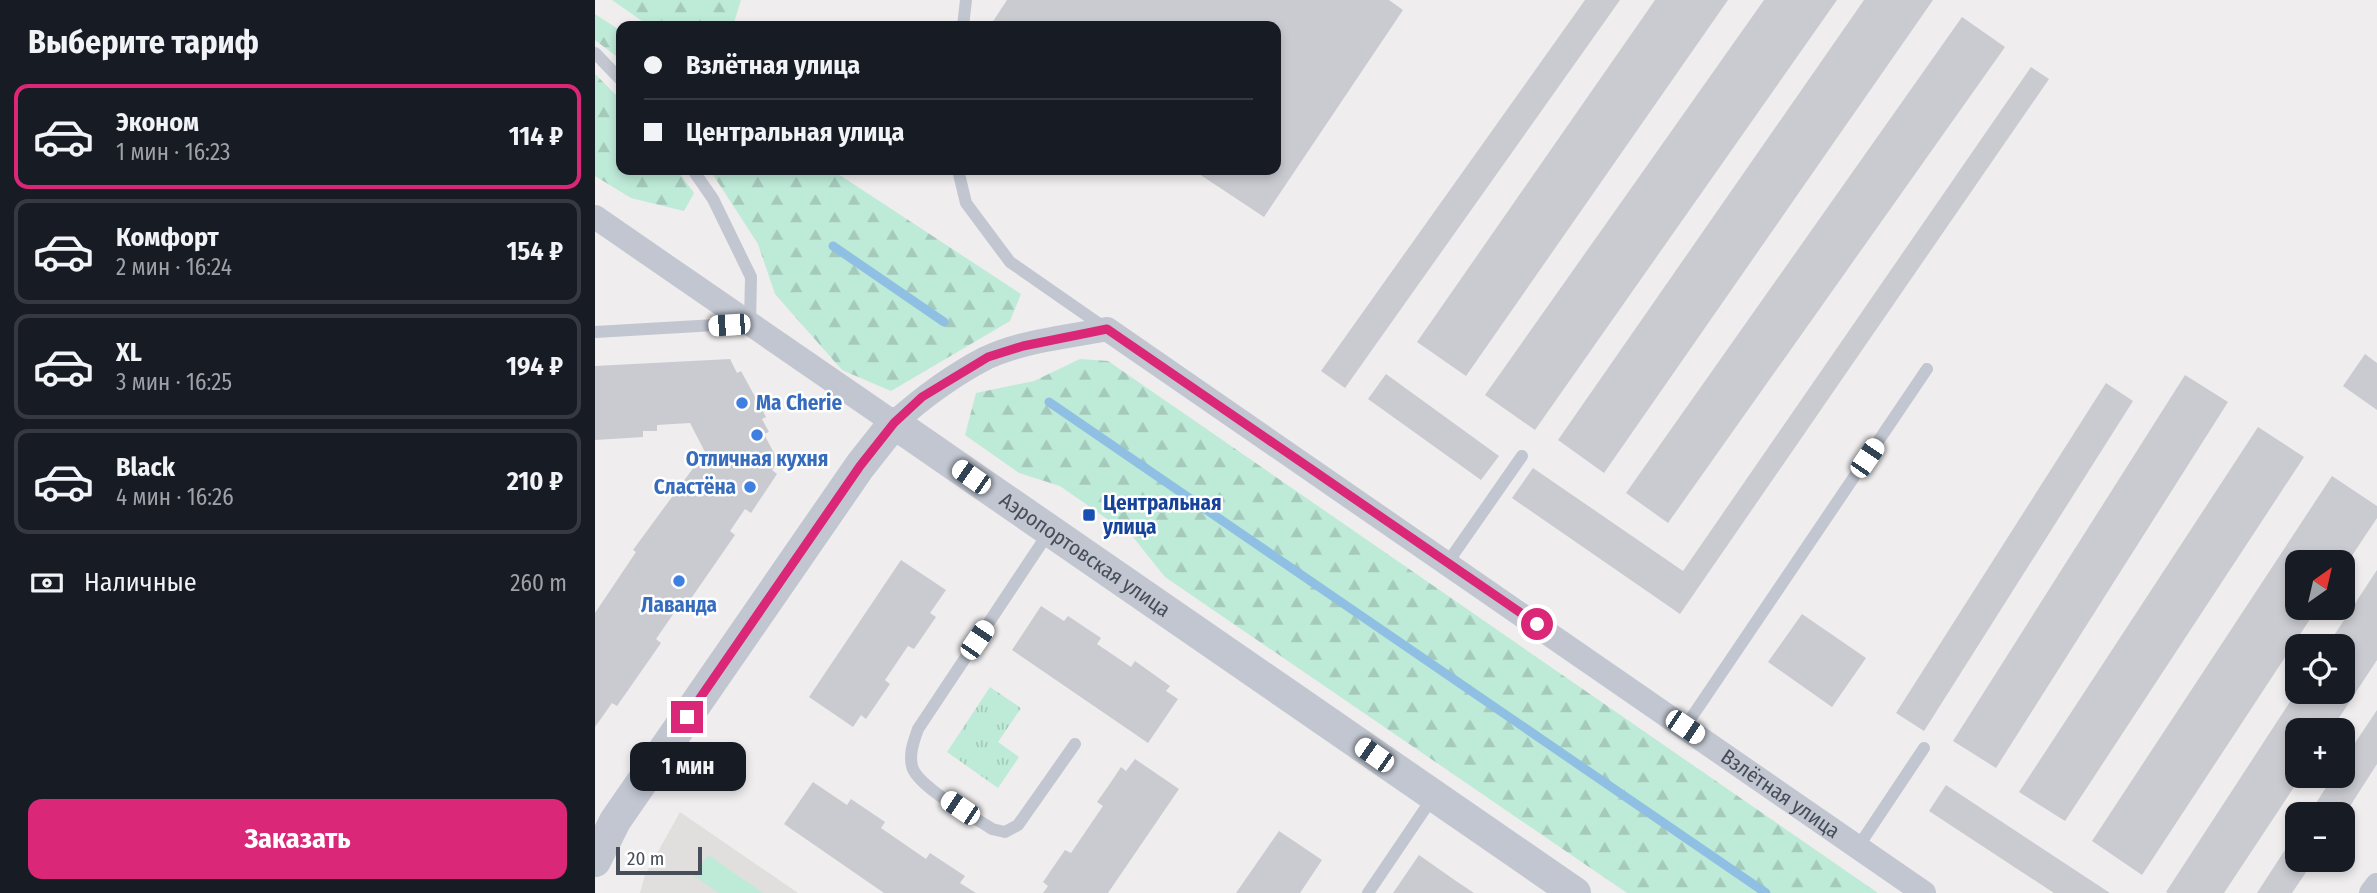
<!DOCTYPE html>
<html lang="ru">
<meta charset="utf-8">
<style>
body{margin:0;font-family:"Fira Sans Condensed",sans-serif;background:#242831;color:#f1f3f6;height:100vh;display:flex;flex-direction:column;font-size:26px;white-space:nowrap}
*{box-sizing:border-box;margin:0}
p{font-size:23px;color:#9ea1a6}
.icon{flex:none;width:38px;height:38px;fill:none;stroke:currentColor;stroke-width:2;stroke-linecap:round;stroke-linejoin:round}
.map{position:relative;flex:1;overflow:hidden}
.panel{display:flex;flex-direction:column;background:#171b24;width:595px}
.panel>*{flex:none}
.banner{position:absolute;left:21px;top:21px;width:665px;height:154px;border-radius:14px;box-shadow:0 4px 10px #0003;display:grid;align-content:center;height:154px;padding:0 28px;background:#171b24}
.needle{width:46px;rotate:34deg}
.fabs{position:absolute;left:1690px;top:550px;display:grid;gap:14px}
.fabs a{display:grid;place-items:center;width:70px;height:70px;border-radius:14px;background:#171b24;box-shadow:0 4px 10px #0003;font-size:35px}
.scale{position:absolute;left:21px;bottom:18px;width:86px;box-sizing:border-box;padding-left:7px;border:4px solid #474d59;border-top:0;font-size:19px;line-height:24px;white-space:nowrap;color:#474d59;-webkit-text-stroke:5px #fff;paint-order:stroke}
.end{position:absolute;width:32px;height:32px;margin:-16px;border:9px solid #db2777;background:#fff;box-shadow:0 0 0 4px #fff}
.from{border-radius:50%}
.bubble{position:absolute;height:49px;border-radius:14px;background:#171b24;box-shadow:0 4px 10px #0003;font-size:23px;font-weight:700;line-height:49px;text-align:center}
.car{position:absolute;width:21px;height:42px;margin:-21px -10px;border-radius:9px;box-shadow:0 0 5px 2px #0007;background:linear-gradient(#fff 24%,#345 0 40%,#fff 0 76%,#345 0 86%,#fff 0)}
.banner b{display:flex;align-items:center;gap:24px;height:66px;font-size:26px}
.banner b+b{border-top:2px solid #363941}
.banner i{width:18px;height:18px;background:#f1f3f6}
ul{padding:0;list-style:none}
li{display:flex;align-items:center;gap:21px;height:105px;margin:0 14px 10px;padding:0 14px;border:4px solid #363941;border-radius:14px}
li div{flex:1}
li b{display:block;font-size:26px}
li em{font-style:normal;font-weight:700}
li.current{border-color:#db2777}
li>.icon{width:63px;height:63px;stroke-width:1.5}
h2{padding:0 28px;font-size:32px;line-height:84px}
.pay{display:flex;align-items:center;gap:18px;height:77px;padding:0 28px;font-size:26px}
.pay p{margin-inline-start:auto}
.button{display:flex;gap:14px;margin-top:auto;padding:14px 28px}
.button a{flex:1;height:80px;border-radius:14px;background:#db2777;color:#fff;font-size:28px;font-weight:700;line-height:80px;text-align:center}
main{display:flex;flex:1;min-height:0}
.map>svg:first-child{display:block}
</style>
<main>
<section class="panel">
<h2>Выберите тариф</h2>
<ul>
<li class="current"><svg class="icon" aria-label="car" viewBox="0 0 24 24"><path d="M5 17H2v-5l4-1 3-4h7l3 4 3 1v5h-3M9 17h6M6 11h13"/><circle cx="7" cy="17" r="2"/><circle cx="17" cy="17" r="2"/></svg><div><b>Эконом</b><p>1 мин · 16:23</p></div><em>114 ₽</em></li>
<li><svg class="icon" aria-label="car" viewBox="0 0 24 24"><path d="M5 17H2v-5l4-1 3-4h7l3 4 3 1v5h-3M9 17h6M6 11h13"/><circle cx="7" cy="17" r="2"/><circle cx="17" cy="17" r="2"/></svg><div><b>Комфорт</b><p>2 мин · 16:24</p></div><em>154 ₽</em></li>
<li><svg class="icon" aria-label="car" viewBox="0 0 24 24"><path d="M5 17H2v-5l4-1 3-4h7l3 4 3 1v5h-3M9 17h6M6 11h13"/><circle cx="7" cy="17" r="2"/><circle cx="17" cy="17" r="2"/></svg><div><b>XL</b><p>3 мин · 16:25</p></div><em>194 ₽</em></li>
<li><svg class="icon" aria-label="car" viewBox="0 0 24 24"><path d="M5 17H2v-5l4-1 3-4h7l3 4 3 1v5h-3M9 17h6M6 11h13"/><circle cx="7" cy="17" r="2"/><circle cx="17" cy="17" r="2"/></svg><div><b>Black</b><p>4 мин · 16:26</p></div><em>210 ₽</em></li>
</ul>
<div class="pay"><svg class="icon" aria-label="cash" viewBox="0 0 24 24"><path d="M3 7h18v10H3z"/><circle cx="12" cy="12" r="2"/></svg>Наличные<p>260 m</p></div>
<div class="button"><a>Заказать</a></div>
</section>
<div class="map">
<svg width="1782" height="893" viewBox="0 0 1782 893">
<defs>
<pattern id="forest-firs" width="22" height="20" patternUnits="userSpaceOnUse" patternTransform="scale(1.75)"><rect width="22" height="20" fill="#beead8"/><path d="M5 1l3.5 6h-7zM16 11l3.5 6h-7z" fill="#a5cabc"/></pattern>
<pattern id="park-tufts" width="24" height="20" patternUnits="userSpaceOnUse" patternTransform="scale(1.75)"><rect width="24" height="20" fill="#beead8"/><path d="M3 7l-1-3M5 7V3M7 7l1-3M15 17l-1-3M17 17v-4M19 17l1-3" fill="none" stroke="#a5cabc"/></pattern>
</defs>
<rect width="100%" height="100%" fill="#efeded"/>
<!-- education -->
<path fill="#e0dfde" d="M85,812L203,893H45L50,875Z"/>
<!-- grass -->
<path fill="#beead8" d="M113,855L168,893H124L99,876Z"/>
<!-- forest -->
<path fill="url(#forest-firs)" d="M17,0H146L138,26H54Z
M0,14L26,31V60L0,40Z
M0,74L26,100V170H82L99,193L89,211L36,198L0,176Z
M115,170H237L426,294L415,321L296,391L247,370L180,294L163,244Z
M485,359L513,361L1283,893H1032L570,577L538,537L465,486L424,473L370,435L381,393L439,381Z"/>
<!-- park -->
<path fill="url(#park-tufts)" d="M395,687L426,708L403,742L424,757L403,788L352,752Z"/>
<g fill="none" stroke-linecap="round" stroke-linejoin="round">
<!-- stream -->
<path stroke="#8fc0e3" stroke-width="9" d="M238,246L349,322
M454,402L1171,893"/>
</g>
<!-- building -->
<path fill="#cacbd1" d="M412,0H794L808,10L669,217L598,170H681V26H395Z
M990,0H1025L750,388L726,371Z
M1060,0H1133L871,376L822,342Z
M1169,0H1242L940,430L890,395Z
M1269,0H1338L1009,473L963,440Z
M1367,17L1410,47L1073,523L1031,493Z
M1436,67L1454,79L1085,614L917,498L938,468L1088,571Z
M1770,354L1782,363V410L1748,386Z
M135,359L142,373L146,371L171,417L167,419L174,432L169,434L183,461L177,470L182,474L156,513L150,509L135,531L140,535L95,600L90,597L61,639L66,643L22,706L17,703L0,727V613L41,552L38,550L110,452L95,423L62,425V431H48V437L0,440V366Z
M791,374L904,456L886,480L773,399Z
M1590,375L1633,402L1401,768L1358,741Z
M1511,383L1538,401L1329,731L1301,713Z
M1663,427L1709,457L1470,821L1424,792Z
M1737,476L1782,506V518L1748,569V562H1703V607H1723L1547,875L1497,841Z
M306,560L351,590L335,613L341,617L319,649L313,646L290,680L295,684L271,719L266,715L258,727L214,697Z
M1782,570V660L1736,730H1703V775H1707L1629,893H1573L1571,892L1702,691H1748V646H1732Z
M446,606L469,621L473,616L506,638L502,644L536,667L540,661L575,686L571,691L583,699L553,743L417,650Z
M1207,614L1271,658L1237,707L1173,662Z
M1782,710V764L1750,814H1714L1739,775H1748V761Z
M540,759L584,789L513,893H448L453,886L448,882L470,850L476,853L508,806L502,802L514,785L526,767L531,771Z
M218,782L252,805L256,799L290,822L286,828L331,859L335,853L370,876L365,883L381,893H289L189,824Z
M1351,785L1515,893H1459L1334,811Z
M1703,830V859H1720L1697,893H1662Z
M684,831L727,860L705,893H641Z
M824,855L861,881L879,893H798Z"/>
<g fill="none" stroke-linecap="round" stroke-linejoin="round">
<!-- service -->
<path stroke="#c1c6d1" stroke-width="12" d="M368,26L371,0
M0,53L26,80
M363,170L371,203L415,262L510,328
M0,332L155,323L156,277L118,199L98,170
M454,532L323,729C319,741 314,752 317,766C321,786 379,817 397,829L410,832L423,825L480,744
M853,562L927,456
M1090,727L1332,369
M1263,847L1329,748
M773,893L838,797"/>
<!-- minor -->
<g stroke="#c1c6d1" stroke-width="24">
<path id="s1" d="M0,217L299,423C327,398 358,375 391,358C427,341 473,337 512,329L1329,893"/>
<path d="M1776,893L1782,885"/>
</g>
<!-- tertiary -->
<path stroke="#c1c6d1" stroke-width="32" id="s2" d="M0,861L20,821L265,466L299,423L980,893"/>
</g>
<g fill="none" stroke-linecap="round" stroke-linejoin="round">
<!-- route -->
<path stroke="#db2777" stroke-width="9" d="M92,717L265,466L299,423L327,397L393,357L428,346L512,329L942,624"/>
</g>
<!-- markers -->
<g fill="#3f7fe0" stroke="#fff" stroke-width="2.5">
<circle cx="147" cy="403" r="7"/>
<circle cx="162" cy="435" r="7"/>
<circle cx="155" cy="487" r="7"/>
<circle cx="84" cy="581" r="7"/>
</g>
<rect fill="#1a4fb4" stroke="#fff" stroke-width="2.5" x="487" y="508" width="14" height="14" rx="3.5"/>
<g text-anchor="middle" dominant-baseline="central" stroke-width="5" stroke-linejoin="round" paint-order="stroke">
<!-- shop labels -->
<g font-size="21" font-weight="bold" fill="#366cbe" stroke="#fff">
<text x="161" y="403" text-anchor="start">Ma Cherie</text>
<text x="162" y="459">Отличная кухня</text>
<text x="141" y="487" text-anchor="end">Сластёна</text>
<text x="84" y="605">Лаванда</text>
</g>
<!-- transit labels -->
<g font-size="21" font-weight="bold" fill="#164399" stroke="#fff" text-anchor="start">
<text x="508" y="503">Центральная<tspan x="508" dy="24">улица</tspan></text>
</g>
<!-- street labels -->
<g font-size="21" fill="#474d59" stroke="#fff">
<text stroke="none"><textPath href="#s2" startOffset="763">Аэропортовская улица</textPath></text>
<text stroke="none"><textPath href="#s1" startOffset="1419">Взлётная улица</textPath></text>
</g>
</g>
</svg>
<div class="fabs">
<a><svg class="needle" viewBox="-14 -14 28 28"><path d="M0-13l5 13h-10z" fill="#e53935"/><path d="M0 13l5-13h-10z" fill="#9ea1a6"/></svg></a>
<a><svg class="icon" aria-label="locate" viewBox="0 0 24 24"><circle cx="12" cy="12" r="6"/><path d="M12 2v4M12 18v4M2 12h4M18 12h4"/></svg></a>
<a>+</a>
<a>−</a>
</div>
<div class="scale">20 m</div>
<i class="end from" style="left:942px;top:624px"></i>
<i class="end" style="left:92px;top:717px"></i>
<div class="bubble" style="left:35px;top:742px;width:116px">1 мин</div>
<i class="car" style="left:134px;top:325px;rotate:266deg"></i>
<i class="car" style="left:1272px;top:458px;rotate:34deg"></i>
<i class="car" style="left:376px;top:477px;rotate:305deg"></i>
<i class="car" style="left:382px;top:640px;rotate:34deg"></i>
<i class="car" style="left:1090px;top:727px;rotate:124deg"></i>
<i class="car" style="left:779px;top:755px;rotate:305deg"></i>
<i class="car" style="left:365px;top:808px;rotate:304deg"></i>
<div class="banner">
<b><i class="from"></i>Взлётная улица</b>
<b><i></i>Центральная улица</b>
</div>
</div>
</main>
